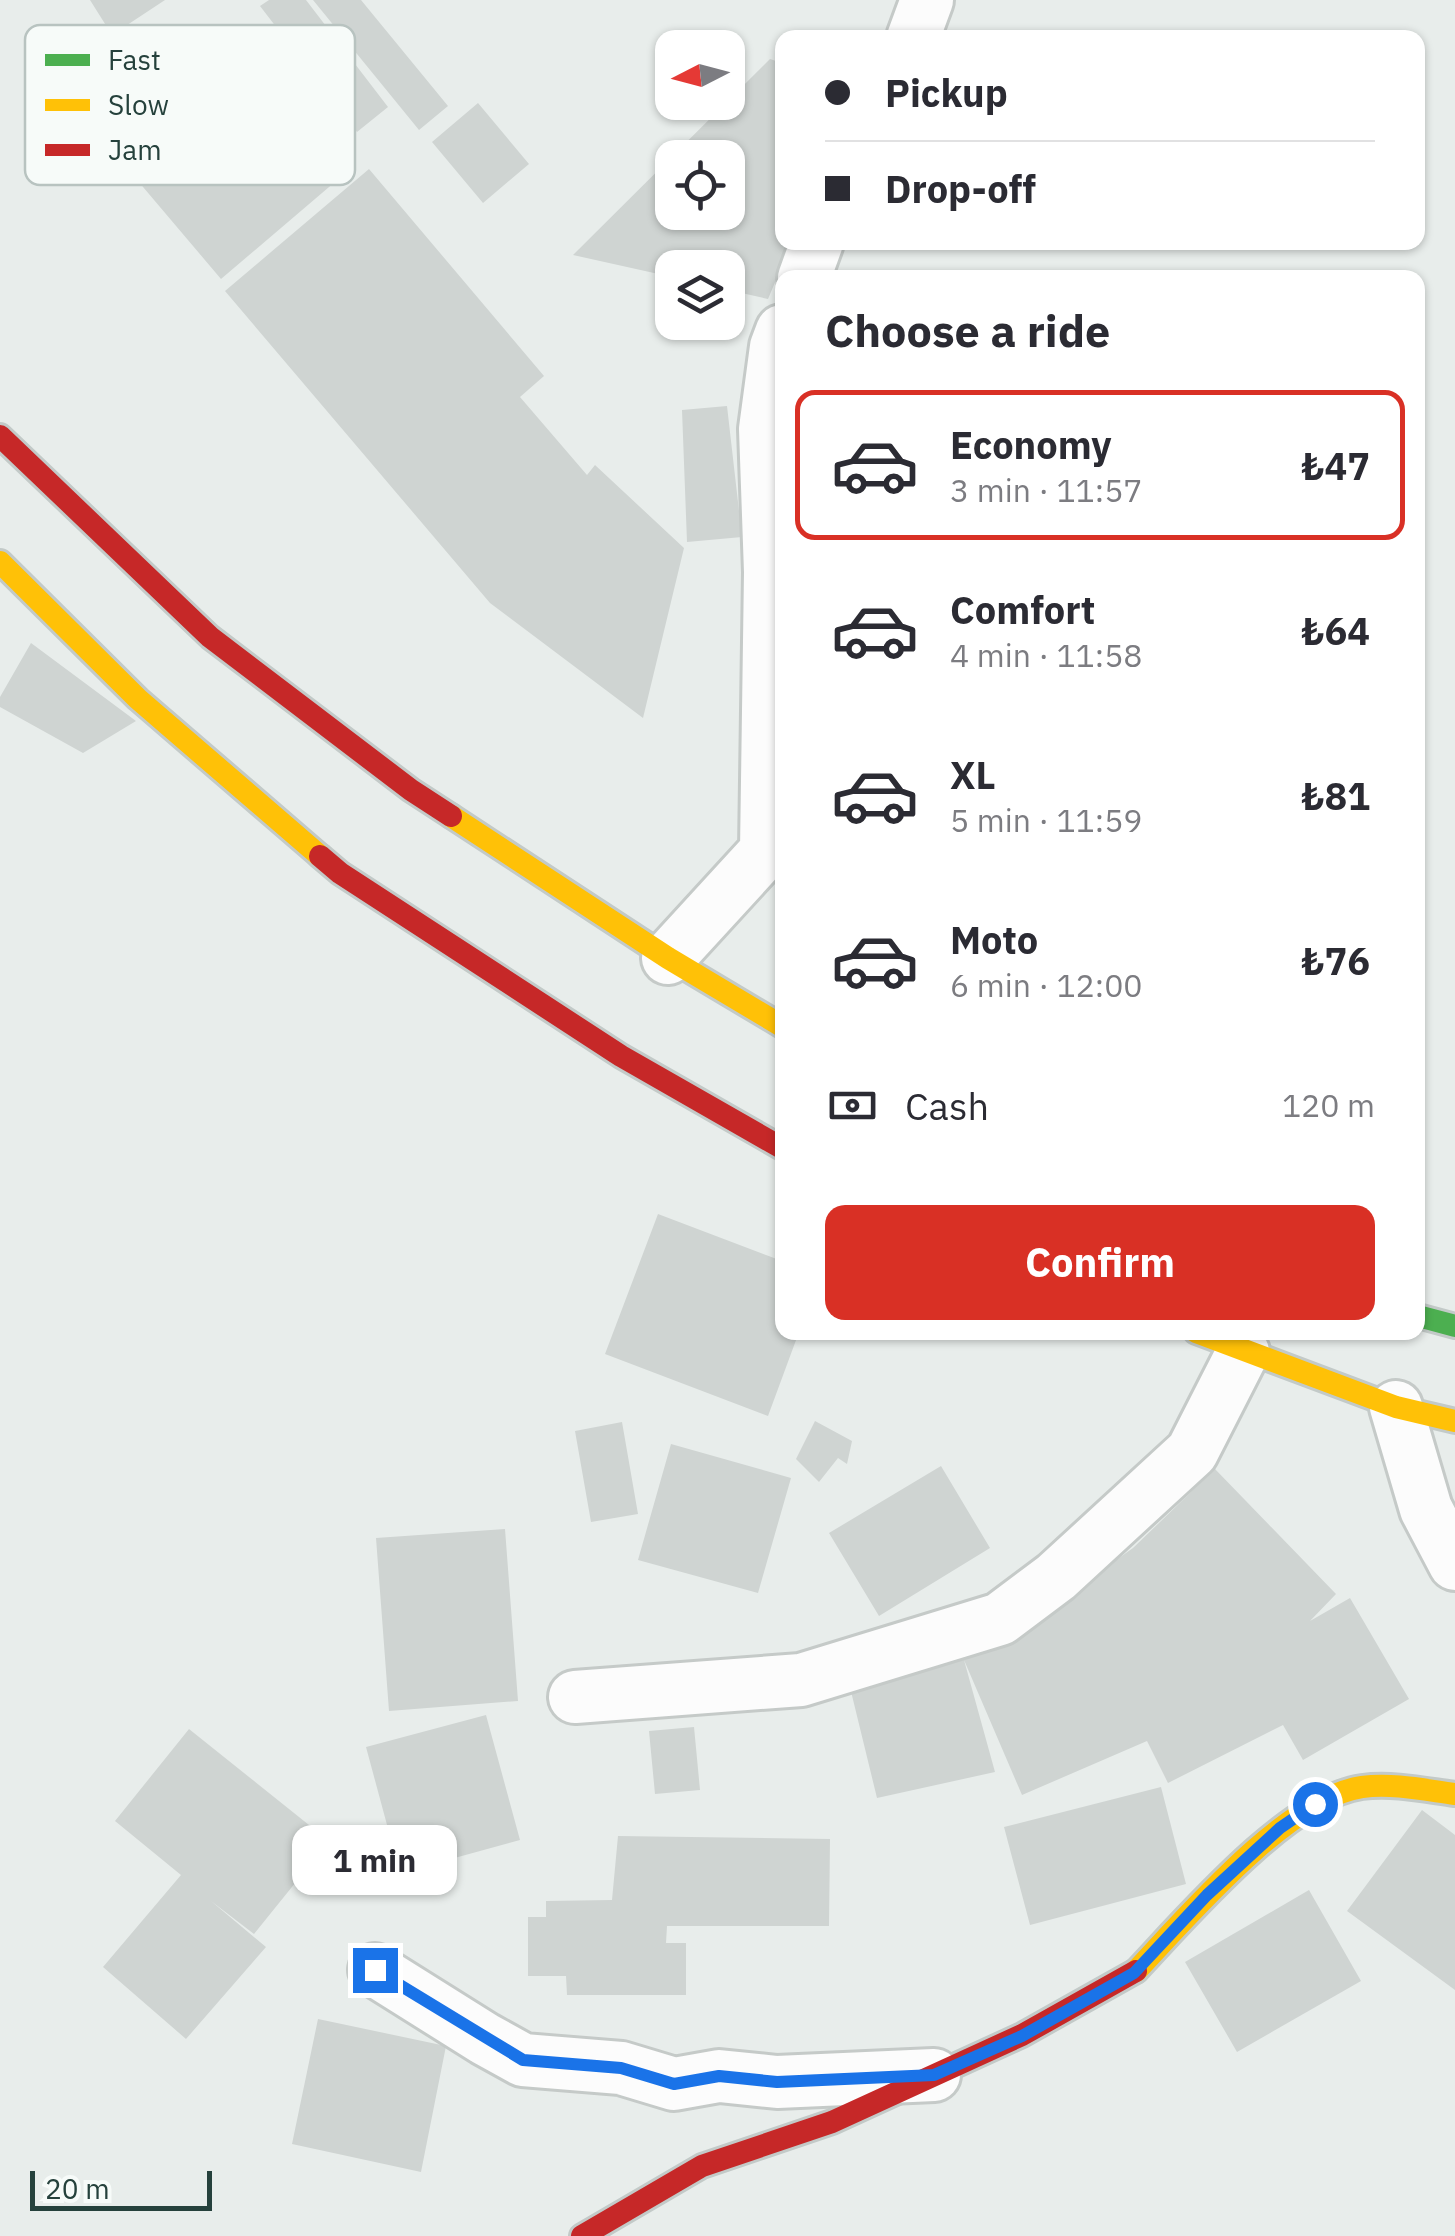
<!DOCTYPE html>
<meta charset="utf-8">
<style>
body{margin:0;font-family:"IBM Plex Sans",sans-serif;background:#f7f7f7;color:#2b2b33;height:100vh;display:flex;flex-direction:column;font-size:38px;white-space:nowrap}
*{box-sizing:border-box;margin:0}
p{font-size:32px;color:#7c7c81}
.icon{flex:none;width:55px;height:55px;fill:none;stroke:currentColor;stroke-width:2;stroke-linecap:round;stroke-linejoin:round}
.map{position:relative;flex:1;overflow:hidden}
.details{position:absolute;left:775px;top:270px;width:650px;height:1070px;display:flex;flex-direction:column;background:#fff;border-radius:20px;box-shadow:0 2px 8px #0004}
.details>*{flex:none}
.banner{position:absolute;left:775px;top:30px;width:650px;height:220px;border-radius:20px;box-shadow:0 2px 8px #0004;display:grid;align-content:center;height:220px;padding:0 50px;background:#fff}
.needle{width:65px;rotate:264deg}
.controls{position:absolute;left:655px;top:30px;display:grid;gap:20px}
.controls a{display:grid;place-items:center;width:90px;height:90px;border-radius:20px;background:#fff;box-shadow:0 2px 8px #0004;font-size:50px}
.scale{position:absolute;left:30px;bottom:25px;width:182px;box-sizing:border-box;padding-left:10px;border:5px solid #25413c;border-top:0;font-size:28px;line-height:35px;white-space:nowrap;color:#25413c;-webkit-text-stroke:8px #f7fbf9;paint-order:stroke}
.end{position:absolute;width:45px;height:45px;margin:-22px;border:12px solid #1a73e8;background:#fff;box-shadow:0 0 0 5px #fff}
.from{border-radius:50%}
.bubble{position:absolute;height:70px;border-radius:20px;background:#fff;box-shadow:0 2px 8px #0004;font-size:32px;font-weight:700;line-height:70px;text-align:center}
.banner b{display:flex;align-items:center;gap:35px;height:95px;font-size:38px}
.banner b+b{border-top:2px solid #e1e1e2}
.banner i{width:25px;height:25px;background:#2b2b33}
ul{padding:0;list-style:none}
li{display:flex;align-items:center;gap:30px;height:150px;margin:0 20px 15px;padding:0 30px;border:5px solid transparent;border-radius:20px}
li div{flex:1}
li b{display:block;font-size:38px}
li em{font-style:normal;font-weight:700}
li.current{border-color:#d93025}
li>.icon{width:90px;height:90px;stroke-width:1.5}
h2{padding:0 50px;font-size:45px;line-height:120px}
.pay{display:flex;align-items:center;gap:25px;height:110px;padding:0 50px;font-size:38px}
.pay p{margin-inline-start:auto}
.button{display:flex;gap:20px;margin-top:auto;padding:20px 50px}
.button a{flex:1;height:115px;border-radius:20px;background:#d93025;color:#fff;font-size:40px;font-weight:700;line-height:115px;text-align:center}
.map>svg:first-child{display:block}
</style>
<div class="map">
<svg width="1455" height="2236" viewBox="0 0 1455 2236">
<rect width="100%" height="100%" fill="#e8edeb"/>
<!-- building -->
<path fill="#cfd4d2" fill-rule="evenodd" d="M90,0H165L112,35Z
M269,0H306L388,107L357,132L260,6Z
M313,0H361L448,106L419,130Z
M245,32L356,164L221,279L110,148Z
M770,59L782,63V242H792L768,299L728,290V268H672V277L573,255ZM672,158H728V212H672Z
M478,103L529,164L483,203L432,142Z
M369,169L544,376L520,397L587,475L595,465L684,548L643,718L490,603L225,291Z
M727,406L742,537L687,542L682,410Z
M31,643L136,721L83,753L0,707V697Z
M658,1214L782,1261V1332H799L768,1416L605,1354Z
M815,1421L852,1441L847,1464L838,1458L819,1482L796,1459Z
M622,1422L638,1514L591,1522L575,1431Z
M671,1444L791,1478L758,1593L638,1560Z
M941,1466L990,1548L879,1616L829,1533Z
M1215,1469L1336,1594L1310,1621L1350,1598L1409,1699L1303,1760L1283,1725L1168,1783L1147,1741L1022,1795L964,1660L995,1772L877,1798L847,1675L964,1660L1064,1597L1133,1548Z
M505,1529L518,1701L389,1711L376,1538Z
M486,1715L520,1840L400,1873L366,1747Z
M694,1727L700,1790L655,1794L649,1731Z
M189,1729L329,1841L254,1934L211,1901L266,1947L186,2039L103,1967L181,1875L115,1821Z
M1161,1787L1186,1884L1030,1925L1004,1827Z
M1422,1810L1455,1835V1990L1347,1911Z
M618,1836L830,1839L829,1926H667L666,1943H686V1995H567L566,1976H528V1917H546V1901L612,1900Z
M1309,1890L1361,1981L1237,2052L1185,1962Z
M318,2019L446,2046L421,2172L292,2144Z"/>
<g fill="none" stroke-linecap="round" stroke-linejoin="round">
<!-- street casing -->
<g stroke="#c5cac8" stroke-width="58">
<path id="street" d="M913,38L927,0
M804,278L817,242
M668,958L766,851L770,572L765,429L776,347L782,331
M1396,1407L1426,1509L1455,1564
M575,1697L801,1680L1000,1619L1056,1577L1192,1452L1243,1352
M375,1970L485,2039L523,2060L621,2068L674,2084L719,2076L777,2082L934,2075"/>
</g>
<!-- fast casing -->
<g stroke="#c3cac8" stroke-width="28">
<path id="fast" d="M1418,1316L1455,1326"/>
</g>
<!-- slow casing -->
<g stroke="#c3cac8" stroke-width="28">
<path id="slow" d="M0,562L138,699L320,856
M451,816L668,958L782,1026
M1196,1332L1396,1407L1455,1421
M1136,1971C1186,1918 1289,1797 1362,1787C1393,1783 1425,1790 1455,1794"/>
</g>
<!-- jam casing -->
<g stroke="#c3cac8" stroke-width="28">
<path id="jam" d="M0,436L210,637L411,790L451,816
M320,856L340,873L621,1056L782,1148
M582,2236L702,2166L832,2122L1022,2035L1136,1971"/>
</g>
<!-- street -->
<use href="#street" stroke="#fcfcfc" stroke-width="52"/>
<!-- fast -->
<use href="#fast" stroke="#4caf50" stroke-width="22"/>
<!-- slow -->
<use href="#slow" stroke="#ffc107" stroke-width="22"/>
<!-- jam -->
<use href="#jam" stroke="#c62828" stroke-width="22"/>
</g>
<g fill="none" stroke-linecap="round" stroke-linejoin="round">
<!-- route -->
<path stroke="#1a73e8" stroke-width="12" d="M375,1970L523,2060L621,2068L674,2084L719,2076L777,2082L934,2075L1022,2036L1134,1973L1207,1895L1280,1828L1315,1804"/>
</g>
<!-- legend -->
<rect x="25" y="25" width="330" height="160" rx="15" fill="#f7fbf9" stroke="#b8c3c0" stroke-width="2.5"/>
<rect x="45" y="54" width="45" height="12" fill="#4caf50"/>
<rect x="45" y="99" width="45" height="12" fill="#ffc107"/>
<rect x="45" y="144" width="45" height="12" fill="#c62828"/>
<g font-size="28" fill="#25413c">
<text x="108" y="70">Fast</text>
<text x="108" y="115">Slow</text>
<text x="108" y="160">Jam</text>
</g>
</svg>
<div class="controls">
<a><svg class="needle" viewBox="-14 -14 28 28"><path d="M0-13l5 13h-10z" fill="#e53935"/><path d="M0 13l5-13h-10z" fill="#7c7c81"/></svg></a>
<a><svg class="icon" aria-label="locate" viewBox="0 0 24 24"><circle cx="12" cy="12" r="6"/><path d="M12 2v4M12 18v4M2 12h4M18 12h4"/></svg></a>
<a><svg class="icon" aria-label="layers" viewBox="0 0 24 24"><path d="M12 4l9 5-9 5-9-5zM3 14l9 5 9-5"/></svg></a>
</div>
<div class="scale">20 m</div>
<i class="end from" style="left:1315px;top:1804px"></i>
<i class="end" style="left:375px;top:1970px"></i>
<div class="bubble" style="left:292px;top:1825px;width:165px">1 min</div>
<div class="banner">
<b><i class="from"></i>Pickup</b>
<b><i></i>Drop-off</b>
</div>
<section class="details">
<h2>Choose a ride</h2>
<ul>
<li class="current"><svg class="icon" aria-label="car" viewBox="0 0 24 24"><path d="M5 17H2v-5l4-1 3-4h7l3 4 3 1v5h-3M9 17h6M6 11h13"/><circle cx="7" cy="17" r="2"/><circle cx="17" cy="17" r="2"/></svg><div><b>Economy</b><p>3 min · 11:57</p></div><em>₺47</em></li>
<li><svg class="icon" aria-label="car" viewBox="0 0 24 24"><path d="M5 17H2v-5l4-1 3-4h7l3 4 3 1v5h-3M9 17h6M6 11h13"/><circle cx="7" cy="17" r="2"/><circle cx="17" cy="17" r="2"/></svg><div><b>Comfort</b><p>4 min · 11:58</p></div><em>₺64</em></li>
<li><svg class="icon" aria-label="car" viewBox="0 0 24 24"><path d="M5 17H2v-5l4-1 3-4h7l3 4 3 1v5h-3M9 17h6M6 11h13"/><circle cx="7" cy="17" r="2"/><circle cx="17" cy="17" r="2"/></svg><div><b>XL</b><p>5 min · 11:59</p></div><em>₺81</em></li>
<li><svg class="icon" aria-label="car" viewBox="0 0 24 24"><path d="M5 17H2v-5l4-1 3-4h7l3 4 3 1v5h-3M9 17h6M6 11h13"/><circle cx="7" cy="17" r="2"/><circle cx="17" cy="17" r="2"/></svg><div><b>Moto</b><p>6 min · 12:00</p></div><em>₺76</em></li>
</ul>
<div class="pay"><svg class="icon" aria-label="cash" viewBox="0 0 24 24"><path d="M3 7h18v10H3z"/><circle cx="12" cy="12" r="2"/></svg>Cash<p>120 m</p></div>
<div class="button"><a>Confirm</a></div>
</section>
</div>
